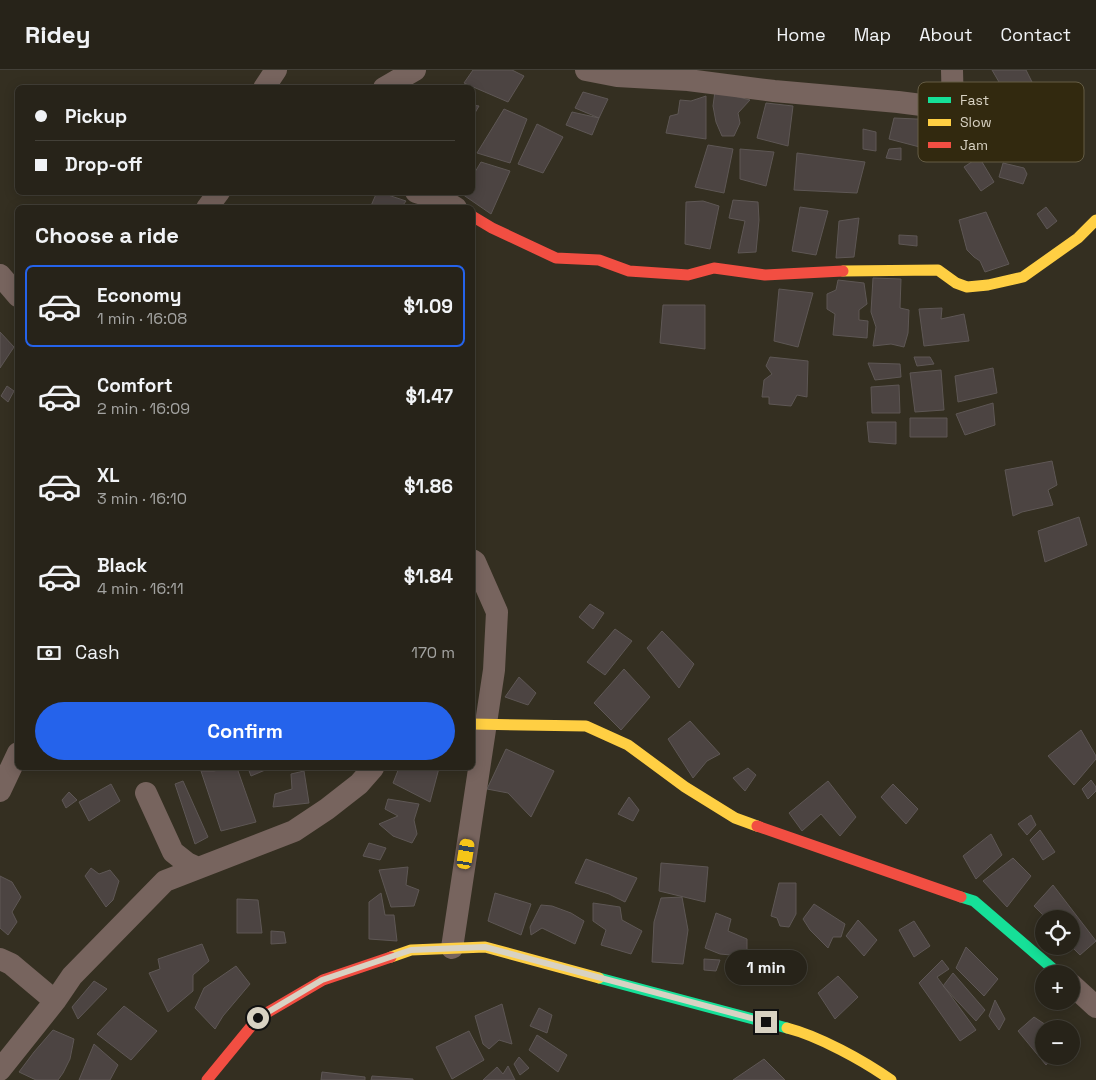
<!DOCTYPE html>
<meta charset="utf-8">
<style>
body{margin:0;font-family:"Space Grotesk",sans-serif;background:#332f26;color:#f1f3f6;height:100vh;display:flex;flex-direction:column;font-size:19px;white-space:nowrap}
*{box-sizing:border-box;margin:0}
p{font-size:16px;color:#a4a4a2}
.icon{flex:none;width:28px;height:28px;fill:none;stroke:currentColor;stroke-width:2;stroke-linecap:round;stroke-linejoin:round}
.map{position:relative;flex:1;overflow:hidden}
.sheet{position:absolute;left:15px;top:135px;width:460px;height:565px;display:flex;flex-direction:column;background:#272319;border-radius:8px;box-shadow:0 2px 12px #0003,0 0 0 1px #434038}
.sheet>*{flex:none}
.hud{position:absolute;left:15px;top:15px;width:460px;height:110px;border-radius:8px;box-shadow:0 2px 12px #0003,0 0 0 1px #434038;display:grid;align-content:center;height:110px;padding:0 20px;background:#272319}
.tools{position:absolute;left:1035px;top:840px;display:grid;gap:10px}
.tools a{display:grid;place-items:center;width:45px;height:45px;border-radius:50%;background:#272319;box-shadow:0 2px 12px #0003,0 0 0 1px #434038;font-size:25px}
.end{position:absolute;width:22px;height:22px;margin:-11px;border:6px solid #d8d2c3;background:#111;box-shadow:0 0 0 2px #111}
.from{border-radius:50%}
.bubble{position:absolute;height:35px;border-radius:18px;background:#272319;box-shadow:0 2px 12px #0003,0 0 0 1px #434038;font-size:16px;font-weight:800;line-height:35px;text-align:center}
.car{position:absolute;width:15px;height:30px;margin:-15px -8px;border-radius:6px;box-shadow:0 0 4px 1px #0007;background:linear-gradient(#f5c518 24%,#345 0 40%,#f5c518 0 76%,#345 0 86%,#f5c518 0)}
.hud b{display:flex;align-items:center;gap:18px;height:48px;font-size:19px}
.hud b+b{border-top:1px solid #434038}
.hud i{width:12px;height:12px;background:#f1f3f6}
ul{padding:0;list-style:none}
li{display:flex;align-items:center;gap:15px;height:82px;margin:0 10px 8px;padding:0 10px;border:2px solid transparent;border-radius:8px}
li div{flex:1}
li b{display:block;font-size:19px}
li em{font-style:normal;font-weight:800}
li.on{border-color:#2563eb}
li>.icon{width:45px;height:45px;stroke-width:1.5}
h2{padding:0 20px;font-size:22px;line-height:60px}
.pay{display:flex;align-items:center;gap:12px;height:55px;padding:0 20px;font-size:19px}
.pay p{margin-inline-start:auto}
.primary-button{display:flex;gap:10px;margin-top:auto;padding:10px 20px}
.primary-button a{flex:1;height:58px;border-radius:30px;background:#2563eb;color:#fff;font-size:20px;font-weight:800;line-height:58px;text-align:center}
header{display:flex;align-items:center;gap:30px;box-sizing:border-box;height:70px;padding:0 25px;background:#272319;border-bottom:1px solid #434038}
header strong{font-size:24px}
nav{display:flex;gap:28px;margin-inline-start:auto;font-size:18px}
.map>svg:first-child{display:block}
</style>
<header>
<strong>Ridey</strong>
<nav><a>Home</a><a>Map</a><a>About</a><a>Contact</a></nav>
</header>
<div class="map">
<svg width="1096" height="1010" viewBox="0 0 1096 1010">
<rect width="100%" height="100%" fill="#342f21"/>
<!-- building -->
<path fill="#4c4442" stroke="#5e5755" d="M473,0H512L524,6L508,32L464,13Z
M992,0H1026L1032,12L1006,24Z
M715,21L750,30L738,43L740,53L734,66H722L716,52L713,36Z
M583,22L608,29L599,48L575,38Z
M706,26V69L666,63L670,46L678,44L680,30L691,31Z
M766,33L793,36L788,76L757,68Z
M472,35L479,36L472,48Z
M504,39L527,49L510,93L477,83Z
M572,42L599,48L592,65L566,55Z
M894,48L939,50L935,81L889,69Z
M537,54L563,67L543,103L518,94Z
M863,59L876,62V81L863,79Z
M708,75L733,79L724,123L695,117Z
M901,78V90L886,88L889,79Z
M740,79L774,82L766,116L740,109Z
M797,83L865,92L857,123L794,120Z
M979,87L994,112L981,121L964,97Z
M481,92L510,101L491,144L462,124L472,122V107Z
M1003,93L1024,98L1027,104L1023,114L999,107Z
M377,122H379L406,131L401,138H370Z
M733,130L758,132L759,150L756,182L738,183L745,151L729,148Z
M703,131L719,136L710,179L685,174L686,132Z
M800,137L828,141L816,185L792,181Z
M1046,137L1057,151L1047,159L1037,144Z
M986,142L1009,194L985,202L980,191L974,187L967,180L959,150Z
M859,148L854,187L836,188L839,151Z
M899,165L917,166V176L899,174Z
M873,208L901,209L900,238L909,240L908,263L904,277L891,274L873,276L876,257L871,242Z
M838,210L864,213L867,234L859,240V250L868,251L867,268L833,265L835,244L827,239V224L836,220Z
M779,219L813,223L798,277L774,271Z
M663,235H705V279L660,273Z
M942,238L941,249L964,244L969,271L924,276L919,239Z
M0,262L14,277L0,298Z
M770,287L808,291L807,327L797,325L791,336L769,334V327H762L764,310L772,304L766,296Z
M914,287H930L934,294L917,296Z
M868,293L900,294L901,307L875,310Z
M993,298L997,323L958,332L955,306Z
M941,300L944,340L915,342L910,303Z
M899,315L900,343H872L871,317Z
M7,316L14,321L8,332L1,326Z
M993,333L995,355L965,365L956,344Z
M910,348H947V367H910Z
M867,352H896V374L869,372Z
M1052,391L1057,415L1048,420L1053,435L1022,442L1013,446L1005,400Z
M1079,447L1087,475L1045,492L1038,461Z
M590,534L604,543L593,559L579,547Z
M615,559L632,571L605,605L587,592Z
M662,561L694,594L679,618L647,578Z
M624,599L650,627L621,660L594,633Z
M519,607L536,623L528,635L505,627Z
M690,651L720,684L707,691L693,708L668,669Z
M1081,660L1096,686V689L1074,715L1048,686Z
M506,679L554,701L531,747L508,723L487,719Z
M226,698H237L256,752L221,761L201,701H214Z
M248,698H270L251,706Z
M399,698H439L430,732L393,713Z
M748,698L756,705L745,721L733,708Z
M304,701L309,733L273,737L275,724L292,719L291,704Z
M1091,710L1096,717V721L1088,729L1082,719Z
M183,711L208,767L195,774L175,714Z
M828,711L856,747L840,766L821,744L802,761L789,743Z
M111,714L120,731L89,751L79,732Z
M893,714L918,739L906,754L881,727Z
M69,722L77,730L66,738L62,730Z
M629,727L639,740L633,751L618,744Z
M388,729L419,734L414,750L417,764L412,773L393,766L379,754L398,746L385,739Z
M1031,745L1036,755L1027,765L1018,754Z
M1040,760L1055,782L1043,790L1030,770Z
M991,764L1002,785L976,809L963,786Z
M369,773L386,778L380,790L363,786Z
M1013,788L1031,806L1007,837L983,811Z
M586,789L637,808L625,832L609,824L575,813Z
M661,793L708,797L705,832L659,821Z
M408,797L406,815L419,820L414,836L391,837L379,800Z
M91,798L99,804L110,800L119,811L113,830L106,837L85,806Z
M0,806L12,812L21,827L12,842L17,852L8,865L0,858Z
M779,813H796V844L789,857L780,856L777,848L771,846Z
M1053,815L1096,871L1080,885L1071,876V849H1047L1034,836Z
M381,823L385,845H394L397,871L369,869V832Z
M495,823L531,834L521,865L488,851Z
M682,827L688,860L683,894L652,892L654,852L661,828Z
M237,829L258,830L262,863H237Z
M593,833L620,837L622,850L642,861L631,884L601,875L606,860L593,851Z
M814,834L845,854L841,867H833L828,878L810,860L803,849Z
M541,835L552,836L571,843L584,851L575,874L542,858L531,865L530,857Z
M716,843L731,849L728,861L747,869V882H737L731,885L720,884L705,878Z
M858,850L877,870L864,886L846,866Z
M914,851L930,876L914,887L899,860Z
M271,861L284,862L286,873L271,874Z
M202,874L209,891L193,905V921L168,942L149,903L160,899L158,889Z
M966,877L998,909L984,926L956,898Z
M704,889L720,890L716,901L704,900Z
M942,890L949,899L937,907L976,960L960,971L919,913Z
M236,896L250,914L223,946L215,959L195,938L204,918Z
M953,903L985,940L976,951L943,916Z
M838,906L858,927L835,949L818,923Z
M94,911L107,919L78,949L72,937Z
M995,930L1005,949L999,960L989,946Z
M502,934L512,974L499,970L489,979L483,974L475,946Z
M124,936L157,961L131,990L97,964Z
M539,938L552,945L547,963L530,956Z
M1034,947L1052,959H1044V986H1055L1046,995L1018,961Z
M53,960L74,969L70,989L63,1003L58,1010H36L19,1002L34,982Z
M469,961L484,990L452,1009L436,977Z
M537,965L567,985L558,1002L529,980Z
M94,974L118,995L110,1010H79Z
M519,987L529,998L520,1005L514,994Z
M764,989L785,1010H733Z
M508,996L515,1010H483L497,997L503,1004Z
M322,1002L365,1007V1010H321Z
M372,1006L413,1009V1010H371Z"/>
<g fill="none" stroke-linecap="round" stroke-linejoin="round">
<!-- street -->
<path stroke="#77645e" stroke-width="22" d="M586,0L617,6L688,10L774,21L898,32L953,39L952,0
M264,18L276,0
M384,18L415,0
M416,122L445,131L456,138
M207,138L219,122
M0,205L18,226
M0,721L18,683
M146,723L173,782L187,793L198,798
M452,878L494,600L497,542L475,492L472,490
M0,889L11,894L55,931
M1071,914L1096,937
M0,1000L55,931L72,906L165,811L294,761L327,739L359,714L373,698"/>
<!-- fast -->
<path stroke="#16e098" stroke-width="11" d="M961,827L974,831L1059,904
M599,908L787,958"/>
<!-- slow -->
<path stroke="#ffcf43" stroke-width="11" d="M843,201L938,200L956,213L967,217L988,215L1023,207L1078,168L1096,150
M472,654L586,656L628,675L685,717L735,748L757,756
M391,887L411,880L485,877L599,908
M787,958C819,966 864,991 891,1010"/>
<!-- jam -->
<path stroke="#f24e42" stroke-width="11" d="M472,146L492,158L556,188L599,190L629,201L688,205L714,198L765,205L843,201
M757,756L961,827
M207,1010L258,948L323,910L391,887"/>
</g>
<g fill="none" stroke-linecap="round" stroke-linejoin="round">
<!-- route -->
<path stroke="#d8d2c3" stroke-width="6" d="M258,948L322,910L411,880L485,877L766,952"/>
</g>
<!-- legend -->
<rect x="918" y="12" width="166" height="80" rx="8" fill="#32290f" stroke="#645c45" stroke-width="1"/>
<rect x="928" y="27" width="23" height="6" fill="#16e098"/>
<rect x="928" y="49" width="23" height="7" fill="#ffcf43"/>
<rect x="928" y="72" width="23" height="6" fill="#f24e42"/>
<g font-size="14" fill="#d8d2c3">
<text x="960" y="35">Fast</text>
<text x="960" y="57">Slow</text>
<text x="960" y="80">Jam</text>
</g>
</svg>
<div class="tools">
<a><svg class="icon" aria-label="locate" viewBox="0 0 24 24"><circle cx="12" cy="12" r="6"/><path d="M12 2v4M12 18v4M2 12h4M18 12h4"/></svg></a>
<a>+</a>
<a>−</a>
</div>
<i class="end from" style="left:258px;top:948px"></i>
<i class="end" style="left:766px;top:952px"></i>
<div class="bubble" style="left:725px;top:880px;width:82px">1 min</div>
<i class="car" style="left:466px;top:784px;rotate:9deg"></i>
<div class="hud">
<b><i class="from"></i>Pickup</b>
<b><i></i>Drop-off</b>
</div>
<section class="sheet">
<h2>Choose a ride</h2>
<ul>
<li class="on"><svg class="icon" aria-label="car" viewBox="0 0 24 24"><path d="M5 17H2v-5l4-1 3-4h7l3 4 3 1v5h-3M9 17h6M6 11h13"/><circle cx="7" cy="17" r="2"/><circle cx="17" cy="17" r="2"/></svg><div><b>Economy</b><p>1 min · 16:08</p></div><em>$1.09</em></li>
<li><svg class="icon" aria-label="car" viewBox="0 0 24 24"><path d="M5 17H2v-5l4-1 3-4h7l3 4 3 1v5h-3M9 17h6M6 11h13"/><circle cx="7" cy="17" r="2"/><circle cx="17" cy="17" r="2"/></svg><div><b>Comfort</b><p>2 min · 16:09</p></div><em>$1.47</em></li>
<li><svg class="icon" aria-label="car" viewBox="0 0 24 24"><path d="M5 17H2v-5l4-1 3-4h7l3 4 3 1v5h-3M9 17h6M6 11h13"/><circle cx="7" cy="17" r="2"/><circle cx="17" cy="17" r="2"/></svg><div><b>XL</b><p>3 min · 16:10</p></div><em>$1.86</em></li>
<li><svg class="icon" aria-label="car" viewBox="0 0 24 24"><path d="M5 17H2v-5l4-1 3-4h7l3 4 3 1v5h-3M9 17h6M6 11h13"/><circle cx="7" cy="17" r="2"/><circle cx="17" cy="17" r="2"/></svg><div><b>Black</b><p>4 min · 16:11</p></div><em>$1.84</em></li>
</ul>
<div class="pay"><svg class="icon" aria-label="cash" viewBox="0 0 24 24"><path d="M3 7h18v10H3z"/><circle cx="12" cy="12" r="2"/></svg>Cash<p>170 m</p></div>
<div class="primary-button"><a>Confirm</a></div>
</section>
</div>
